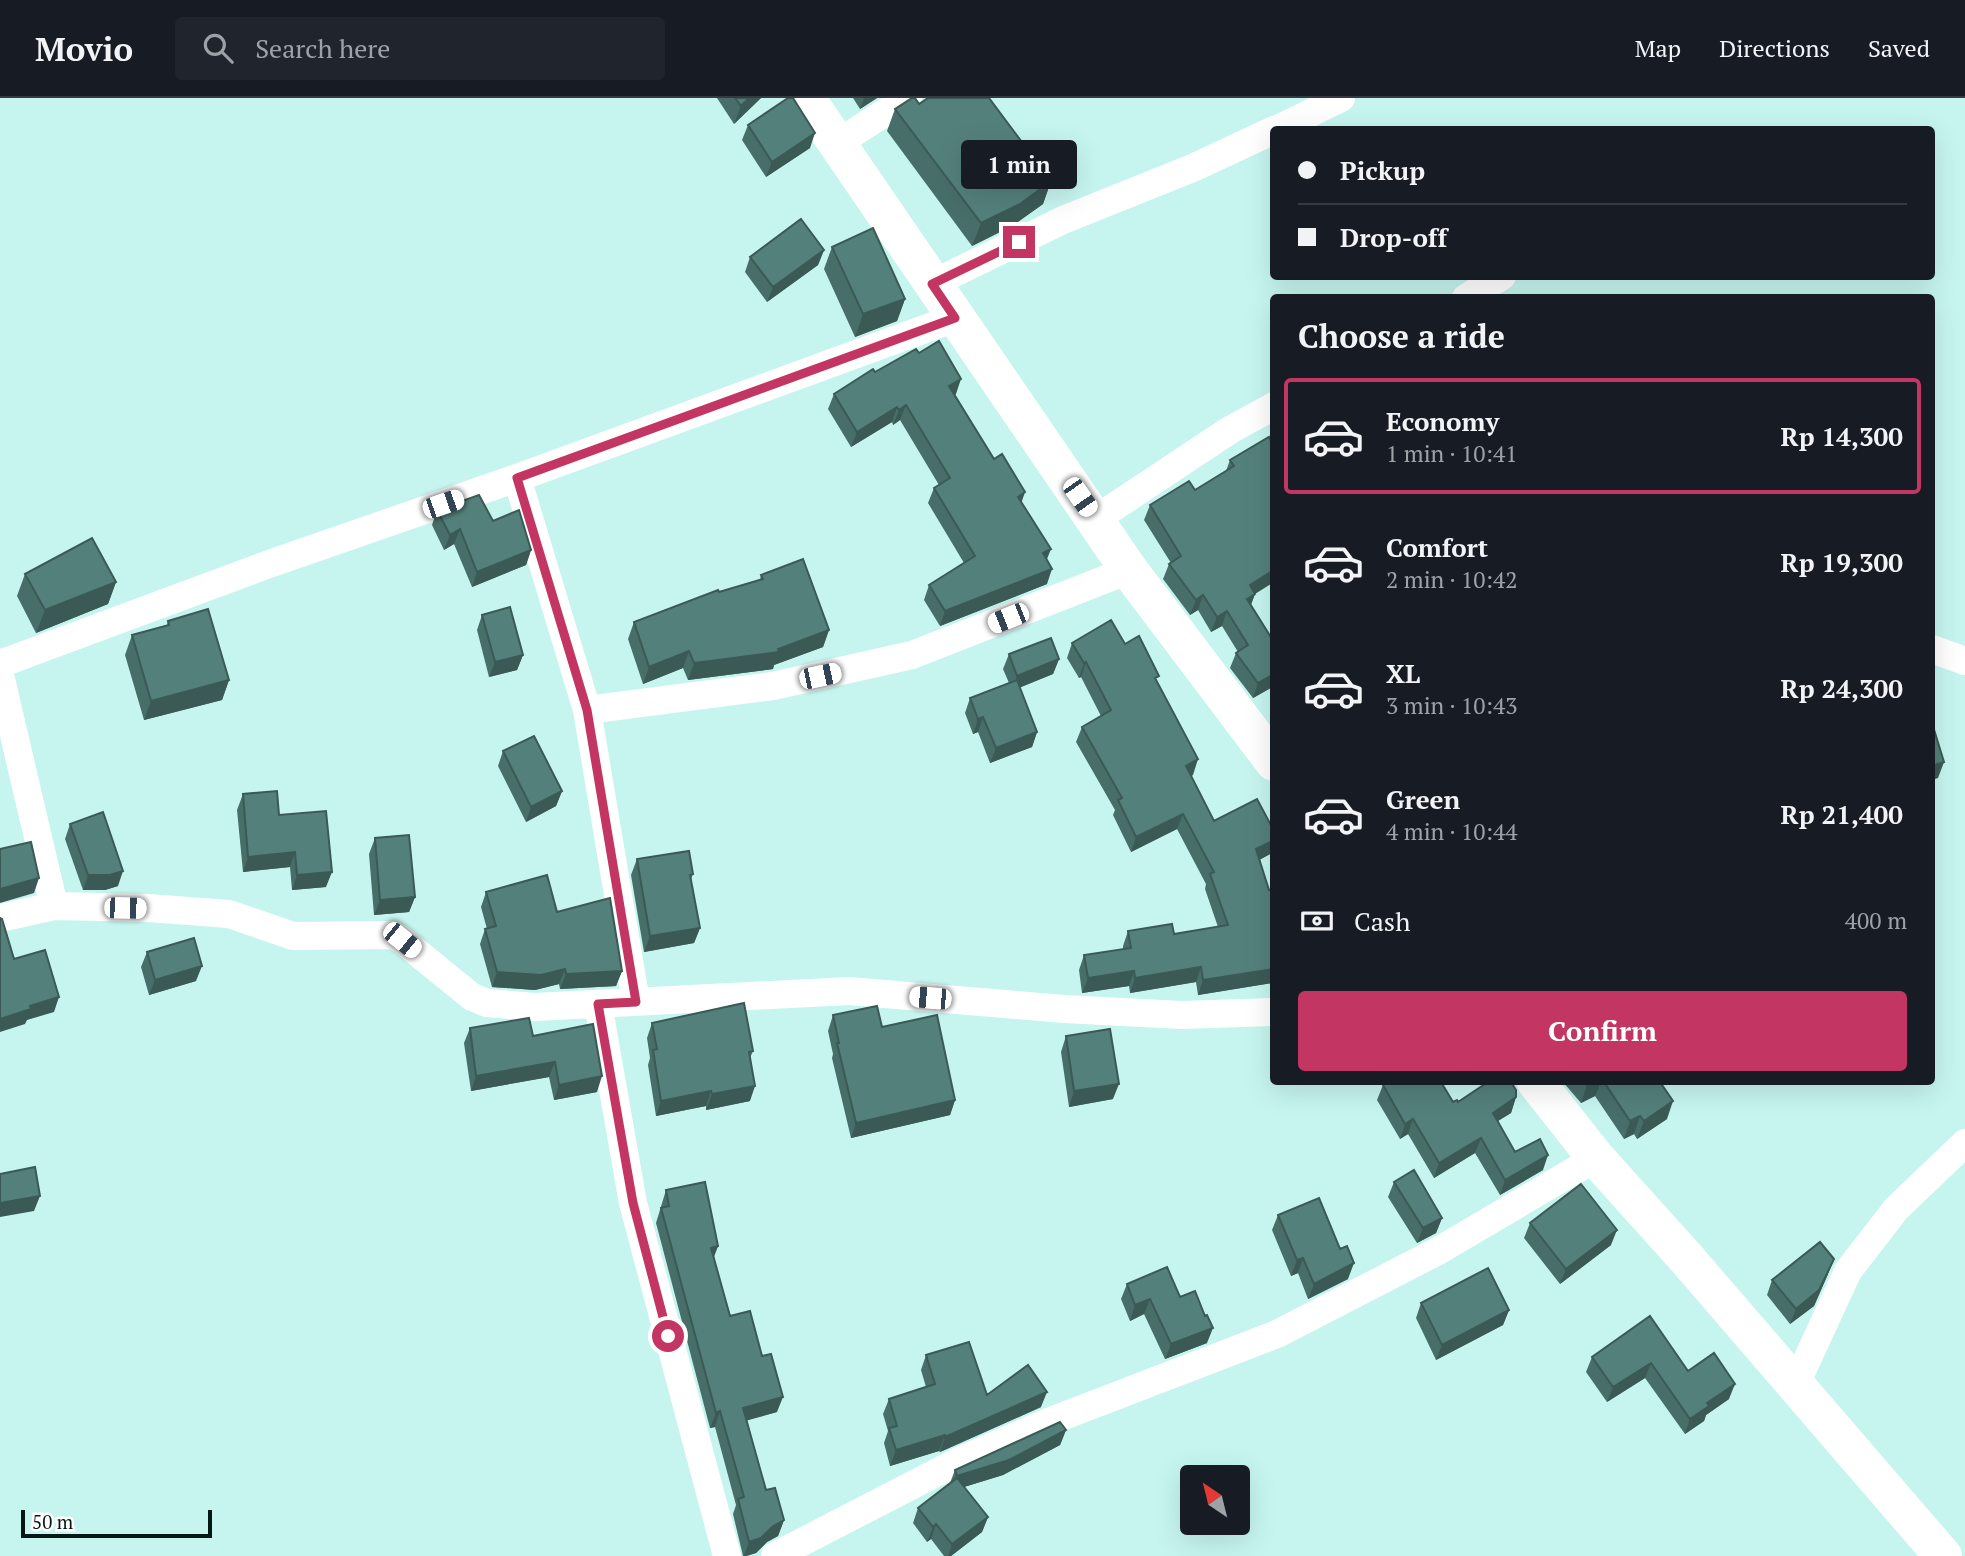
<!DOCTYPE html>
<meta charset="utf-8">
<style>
body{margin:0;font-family:"PT Serif",serif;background:#20242c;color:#f1f3f6;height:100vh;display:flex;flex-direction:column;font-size:26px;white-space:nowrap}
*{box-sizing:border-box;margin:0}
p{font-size:23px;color:#9ea1a6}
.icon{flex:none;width:38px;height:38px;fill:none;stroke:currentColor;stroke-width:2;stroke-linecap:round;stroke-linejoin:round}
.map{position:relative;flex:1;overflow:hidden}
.details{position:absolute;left:1270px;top:196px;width:665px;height:791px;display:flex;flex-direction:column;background:#171b24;border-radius:7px;box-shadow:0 7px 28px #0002}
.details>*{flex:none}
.banner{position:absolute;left:1270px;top:28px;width:665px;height:154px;border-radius:7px;box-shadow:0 7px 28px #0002;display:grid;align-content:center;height:154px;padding:0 28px;background:#171b24}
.needle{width:46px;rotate:325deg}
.buttons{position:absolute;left:1180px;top:1367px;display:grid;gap:14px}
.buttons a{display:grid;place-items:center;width:70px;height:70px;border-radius:7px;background:#171b24;box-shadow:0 7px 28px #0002;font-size:35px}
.scale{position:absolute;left:21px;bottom:18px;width:191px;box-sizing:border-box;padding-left:7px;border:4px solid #061816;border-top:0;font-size:19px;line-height:24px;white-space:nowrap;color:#061816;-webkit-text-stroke:5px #fff;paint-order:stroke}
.end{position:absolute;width:32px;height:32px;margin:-16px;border:9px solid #c33562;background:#fff;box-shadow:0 0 0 4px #fff}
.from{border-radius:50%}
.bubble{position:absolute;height:49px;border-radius:7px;background:#171b24;box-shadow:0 7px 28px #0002;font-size:23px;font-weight:600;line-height:49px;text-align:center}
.car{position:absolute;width:21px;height:42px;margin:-21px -10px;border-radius:9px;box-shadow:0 0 5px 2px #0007;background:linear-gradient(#fff 24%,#345 0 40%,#fff 0 76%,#345 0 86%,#fff 0)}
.banner b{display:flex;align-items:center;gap:24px;height:66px;font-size:26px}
.banner b+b{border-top:2px solid #363941}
.banner i{width:18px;height:18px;background:#f1f3f6}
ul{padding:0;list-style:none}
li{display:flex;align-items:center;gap:21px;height:116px;margin:0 14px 10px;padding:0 14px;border:4px solid transparent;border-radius:7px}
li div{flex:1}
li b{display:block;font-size:26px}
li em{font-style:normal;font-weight:600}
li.active{border-color:#c33562}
li>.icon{width:63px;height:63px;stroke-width:1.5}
h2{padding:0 28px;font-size:32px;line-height:84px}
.pay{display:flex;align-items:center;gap:18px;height:77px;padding:0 28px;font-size:26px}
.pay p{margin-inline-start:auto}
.cta{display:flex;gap:14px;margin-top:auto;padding:14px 28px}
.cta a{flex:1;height:80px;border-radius:7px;background:#c33562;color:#fff;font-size:28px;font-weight:600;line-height:80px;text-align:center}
header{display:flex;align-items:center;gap:42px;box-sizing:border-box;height:98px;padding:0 35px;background:#171b24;border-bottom:2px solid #363941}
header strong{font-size:33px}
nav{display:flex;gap:38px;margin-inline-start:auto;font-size:24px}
.search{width:490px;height:63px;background:#20242c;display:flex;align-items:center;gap:18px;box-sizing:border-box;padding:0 24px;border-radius:7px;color:#9ea1a6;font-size:26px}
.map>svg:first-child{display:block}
</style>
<header>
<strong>Movio</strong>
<div class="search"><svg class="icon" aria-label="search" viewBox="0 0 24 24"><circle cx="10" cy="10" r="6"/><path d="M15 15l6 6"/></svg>Search here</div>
<nav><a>Map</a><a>Directions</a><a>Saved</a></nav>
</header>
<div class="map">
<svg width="1965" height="1458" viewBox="0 0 1965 1458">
<rect width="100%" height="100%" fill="#c6f5ef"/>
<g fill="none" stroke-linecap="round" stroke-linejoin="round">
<!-- street -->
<path stroke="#fff" stroke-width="28" d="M1276,32L1341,0
M836,46L908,0
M932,186L1063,122L1195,69L1274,32
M1466,200L1502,178
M517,380L587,612L636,904
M1096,421L1230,332L1274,308
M1932,551L1965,563
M0,566L269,466L517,380L955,220
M0,577L54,808
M587,612L773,588L912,557L1129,472
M0,820L54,808L148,810L229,816L293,838L393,837L402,842L472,899L487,905L535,909L849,893L1064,911L1181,917L1274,914
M598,906L633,1105L727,1458
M1795,1288L1848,1173L1896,1111L1965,1045
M775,1458L959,1363L1048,1324L1277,1236L1438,1153L1596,1060"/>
<!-- secondary -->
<path stroke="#fff" stroke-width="38" d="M806,0L1129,472L1274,664
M1536,984L1596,1060L1687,1161L1943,1458"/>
</g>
<!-- wall -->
<path fill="#486e6a" d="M717,0H761L734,26Z
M853,0H877L860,11Z
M919,6L1051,83L1043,106L1012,128L972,148L887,33L895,11Z
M748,27L810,50L766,79L742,42Z
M832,149L905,201L897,223L855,239L824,171Z
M824,152L818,167L767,204L745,174L750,159Z
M919,255L956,296L955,297L994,361L1021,405L1047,462V486L940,528L924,502L929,487L964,465L928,405L934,390L939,387L900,322L893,327L892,324L851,349L828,311L834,296Z
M1269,339L1255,496L1251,507L1274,544V588L1253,600L1230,570L1236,555L1238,554L1222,528L1211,534L1198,512L1190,517L1163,481L1169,466L1171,465L1144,422L1150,407L1195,392L1226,373L1230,362Z
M437,412L493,423L531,452L526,467L472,489L454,446L444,452L432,427Z
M25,476L116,484L108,506L36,535L17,498Z
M761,477L829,532L823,549L774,567L773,571L688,582L683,570L643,586L628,541L634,524L719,494L760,482Z
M482,517L523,557L517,572L489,579L477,532Z
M168,523L229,582L222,602L144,622L125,557L132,537L167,527Z
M1072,545L1125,546L1157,584L1193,677L1191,678L1214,723L1272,755L1259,762L1269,792L1274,791V891L1272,885L1198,897L1196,884L1130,895L1129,888L1082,895L1079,872L1084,857L1123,851V848L1128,833L1174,836L1218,829L1205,791L1206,786L1177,731L1131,754L1113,717L1115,712L1076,644L1082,629L1101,618L1081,579L1079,580L1067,560Z
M1009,556L1059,561L1053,576L1020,589L1037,634L1032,649L990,665L978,634L973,636L965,615L970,600L1009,585L1003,571Z
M503,653L562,693L556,708L526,724L498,668Z
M243,696L279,717L326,789L292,792L290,769L243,774L237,712Z
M70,726L118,788L105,792H83L65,741Z
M375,740L415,799L409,814L374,817L369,756Z
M637,761L693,776L691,781L700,830L694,845L644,854L631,777Z
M486,794L622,873L616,888L560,891L559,886L535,892L492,889L480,846L485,831H487L481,809Z
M147,854L196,883L149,897L141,869Z
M833,917L882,929L955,1002L950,1017L851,1040L832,960L833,956L828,933Z
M652,925L753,953L750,960V1003L706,1012V1008L656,1018L648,967L650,960L647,940Z
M470,930L533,938L597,994L554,1002L549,979L471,993L464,945Z
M1066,938L1113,1001L1069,1009L1061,954Z
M1563,984H1632L1667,1021L1637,1041L1634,1036L1624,1041L1595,998L1581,1005Z
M1383,987L1453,1004L1516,999L1511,1015L1497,1023L1515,1054L1543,1072L1500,1097L1475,1055L1434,1080L1408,1036L1400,1041L1377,1002Z
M1394,1084L1442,1120L1436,1135L1417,1145L1388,1099Z
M666,1092L718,1148L714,1159L730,1218L777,1314L747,1322L766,1392L784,1422L778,1438L767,1444L756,1455L747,1458H743L733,1416L736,1407L715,1329L710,1330L656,1125Z
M1278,1117L1340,1151L1348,1181L1308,1201L1298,1175L1291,1178L1272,1132Z
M1530,1125L1611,1147L1560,1186L1524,1140Z
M1828,1176L1814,1208L1790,1226L1767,1197L1772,1182Z
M1127,1186L1180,1199L1207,1245L1165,1261L1144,1216L1130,1223L1121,1201Z
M1421,1205L1509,1212L1503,1227L1436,1262L1416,1220Z
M1650,1218L1688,1273L1729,1301L1706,1317L1704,1323L1685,1336L1645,1280L1607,1304L1586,1274L1592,1259Z
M926,1257L987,1297L1041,1309L940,1354L939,1353L890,1368L884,1345L888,1333L883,1316L889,1301L926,1289L921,1272Z
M1066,1332L1060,1347L1003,1377L964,1389L988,1419L982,1434L951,1458H944L931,1441L927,1444L913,1425L918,1410L950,1385L955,1372Z"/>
<!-- shaded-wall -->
<path fill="#3b5a56" d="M749,0H761L734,26L741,8Z
M864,0H877L860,11Z
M815,35L810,50L766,79L772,64Z
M1051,83L1043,106L1012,128L972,148L981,125Z
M824,152L818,167L767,204L773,189Z
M905,201L897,223L855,239L863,216Z
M961,281L956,296L944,304L949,288Z
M906,307L900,322L893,327L899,312Z
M897,309L892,324L851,349L857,334Z
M1025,394L1020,409L1018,399Z
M460,431L454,446L444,452L450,437Z
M1051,451L1045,466L1043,455Z
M531,452L526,467L472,489L477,474Z
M1052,471L1047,486L940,528L945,513Z
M1274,472V484L1255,496L1249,511L1241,516L1250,487Z
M116,484L108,506L36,535L45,512Z
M1203,497L1198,512L1190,517L1196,502Z
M1227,513L1222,528L1211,534L1217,519Z
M829,532L823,549L774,567L773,571L688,582L694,565L778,551Z
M689,553L683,570L643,586L649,569Z
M523,557L517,572L489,579L495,564Z
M1059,561L1053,576L1012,593L1017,578Z
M1086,564L1081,579L1079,580L1084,565Z
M1274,576V588L1253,600L1258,585Z
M229,582L222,602L144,622L151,603Z
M983,619L978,634L973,636L978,621Z
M1037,634L1032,649L990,665L996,650Z
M1198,661L1193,677L1180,683L1186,668Z
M1944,664L1938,680L1932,682V668Z
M562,693L556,708L526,724L531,709Z
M1183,716L1177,731L1131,754L1136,739Z
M1274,742V750L1272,755L1250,767L1256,751Z
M295,754L290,769L243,774L248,759Z
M123,773L118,788L105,792H83L88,777Z
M332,774L326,789L292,792L297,777Z
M39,780L34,795L0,805V791Z
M415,799L409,814L374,817L380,802Z
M700,830L694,845L644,854L650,838Z
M202,868L196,883L149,897L155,882Z
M1201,869L1196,884L1130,895L1135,880Z
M565,871L559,886L535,892L492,889L497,874Z
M1274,871V880L1272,885L1198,897L1203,882Z
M622,873L616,888L560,891L566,876Z
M1134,873L1129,888L1082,895L1088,880Z
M59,899L54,914L27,922L25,926L0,934V921L30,908Z
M555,964L549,979L471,993L476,978Z
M602,978L597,994L554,1002L559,987Z
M1596,984H1601L1595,998L1581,1005L1587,987Z
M1119,986L1113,1001L1069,1009L1074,993Z
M755,988L750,1003L706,1012L712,996Z
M711,993L706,1008L656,1018L661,1003Z
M1516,999L1511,1015L1487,1030L1493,1015Z
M955,1002L950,1017L851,1040L856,1025Z
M1673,1003L1667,1021L1637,1041L1644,1023Z
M1640,1018L1634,1036L1624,1041L1630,1023Z
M1413,1021L1408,1036L1400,1041L1405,1026Z
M1481,1040L1475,1055L1434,1080L1439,1065Z
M1548,1057L1543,1072L1500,1097L1505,1082Z
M40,1098L34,1113L0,1119V1105Z
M1442,1120L1436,1135L1417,1145L1423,1130Z
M1617,1132L1611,1147L1560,1186L1566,1171Z
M718,1148L712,1163L711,1150Z
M1303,1160L1298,1175L1291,1178L1297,1162Z
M1834,1161L1828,1176L1814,1208L1790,1226L1796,1211Z
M1354,1165L1348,1181L1308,1201L1314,1186Z
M1150,1201L1144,1216L1130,1223L1135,1207Z
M1509,1212L1503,1227L1436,1262L1442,1247Z
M1213,1230L1207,1245L1165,1261L1171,1246Z
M1651,1265L1645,1280L1607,1304L1613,1289Z
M1735,1286L1729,1301L1706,1317L1704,1323L1685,1336L1690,1321L1707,1305Z
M1047,1294L1041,1309L940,1354L945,1339Z
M783,1299L777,1314L738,1325L743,1310Z
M720,1313L715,1329L710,1330L716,1315Z
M1066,1332L1060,1347L1003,1377L951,1393L957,1378Z
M945,1337L939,1353L890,1368L896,1352Z
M988,1419L982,1434L951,1458H948L952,1446Z
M784,1422L778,1438L767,1444L756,1455L744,1458L749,1444Z
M936,1426L931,1441L927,1444L933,1429Z"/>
<!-- building -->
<path fill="#54807b" stroke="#3b5a56" stroke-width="2" d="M735,0H749L741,8Z
M788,0H793L815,35L772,64L748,27Z
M912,0H915L919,6L928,0H989L1051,83L1020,106L981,125L895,11Z
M801,121L824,152L773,189L750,159Z
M873,130L905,201L863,216L832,149Z
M939,243L961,281L949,288L994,361L1002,356L1025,394L1018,399L1051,451L1043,455L1052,471L945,513L929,487L975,458L934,390L950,380L906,307L899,312L897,309L857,334L834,296L873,271L875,274L916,251L919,255Z
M1269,339L1274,348V472L1250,487L1255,496L1247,501L1274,544V576L1258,585L1236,555L1248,547L1227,513L1217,519L1203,497L1196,502L1169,466L1181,458L1150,407L1189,383L1195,392L1234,368L1230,362Z
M479,397L493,423L519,412L531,452L477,474L460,431L450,437L437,412Z
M92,440L116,484L45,512L25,476Z
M803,461L829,532L778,551L779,554L694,565L689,553L649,569L634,524L718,492L719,494L763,481L761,477Z
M510,509L523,557L495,564L482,517Z
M208,511L229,582L151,603L132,537L169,527L168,523Z
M1111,522L1125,546L1139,538L1159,578L1155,580L1198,661L1186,668L1214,723L1257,701L1274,733V742L1256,751L1269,792L1274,791V871L1203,882L1201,869L1135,880L1134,873L1088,880L1084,857L1131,850L1128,833L1172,826L1174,836L1228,827L1210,776L1214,774L1183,716L1136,739L1118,702L1122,700L1082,629L1111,612L1086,564L1084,565L1072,545Z
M1051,540L1059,561L1017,578L1009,556Z
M1017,582L1037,634L996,650L983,619L978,621L970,600Z
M1932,625L1944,664L1932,668Z
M534,638L562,693L531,709L503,653Z
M277,693L279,717L326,713L332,774L297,777L295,754L248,759L243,696Z
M103,714L123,773L110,777H88L70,726Z
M409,737L415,799L380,802L375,740Z
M31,744L39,780L0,791V751Z
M689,753L693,776L690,777L700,830L650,838L637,761Z
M547,777L557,814L610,800L622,873L566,876L565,871L541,877L497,874L485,831L496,828L486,794Z
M0,820L2,821L14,861L45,852L59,899L30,908L31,911L0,921Z
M194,840L202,868L155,882L147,854Z
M744,905L753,953L749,954L755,988L712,996L711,993L661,1003L653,952L657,951L652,925Z
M877,908L882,929L937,917L955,1002L856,1025L837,945H839L833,917Z
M529,920L533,938L593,926L602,978L559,987L555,964L476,978L470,930Z
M1110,931L1119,986L1074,993L1066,938Z
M1389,984H1441L1453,1004L1457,1002L1458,1004L1488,984H1511L1516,992V999L1493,1015L1515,1054L1540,1041L1548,1057L1505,1082L1481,1040L1439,1065L1413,1021L1405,1026L1383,987Z
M1584,984H1596L1587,987Z
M1604,984H1632L1633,986L1637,984H1660L1673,1003L1644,1023L1640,1018L1630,1023Z
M35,1069L40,1098L0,1105V1076Z
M1414,1072L1442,1120L1423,1130L1394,1084Z
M705,1084L718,1148L711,1150L730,1218L750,1213L762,1258L771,1256L783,1299L743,1310L766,1392L775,1390L784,1422L772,1429L761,1440L749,1444L738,1401L744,1399L720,1313L716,1315L661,1110L669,1108L666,1092Z
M1581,1086L1617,1132L1566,1171L1530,1125Z
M1319,1100L1340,1151L1347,1148L1354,1165L1314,1186L1303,1160L1297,1162L1278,1117Z
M1820,1144L1834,1161L1819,1192L1796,1211L1772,1182Z
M1167,1169L1180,1199L1195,1193L1205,1218L1207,1217L1213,1230L1171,1246L1150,1201L1135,1207L1127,1186Z
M1488,1170L1509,1212L1442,1247L1421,1205Z
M1650,1218L1688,1273L1714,1255L1735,1286L1707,1305L1709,1308L1690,1321L1651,1265L1613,1289L1592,1259Z
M969,1244L987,1297L1028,1267L1047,1294L945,1339V1337L896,1352L889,1330L897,1328L889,1301L935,1286L926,1257Z
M1060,1324L1066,1332L1009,1362L957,1378L955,1372Z
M957,1380L988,1419L952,1446L936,1426L933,1429L918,1410Z"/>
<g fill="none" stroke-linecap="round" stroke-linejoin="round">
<!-- route -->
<path stroke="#c33562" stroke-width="9" d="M668,1238L633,1105L598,906L636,904L587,612L517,380L955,220L932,186L1019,144"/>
</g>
</svg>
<div class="buttons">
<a><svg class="needle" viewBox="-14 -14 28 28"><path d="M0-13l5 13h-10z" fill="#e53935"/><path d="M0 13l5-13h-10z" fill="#9ea1a6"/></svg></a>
</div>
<div class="scale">50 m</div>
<i class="end from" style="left:668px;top:1238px"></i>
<i class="end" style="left:1019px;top:144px"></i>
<div class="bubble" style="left:961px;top:42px;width:116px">1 min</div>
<i class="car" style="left:1080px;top:399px;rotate:145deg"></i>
<i class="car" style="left:443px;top:406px;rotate:71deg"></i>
<i class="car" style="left:1008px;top:520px;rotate:248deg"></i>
<i class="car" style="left:820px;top:578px;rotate:78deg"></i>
<i class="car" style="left:125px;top:810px;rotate:91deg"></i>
<i class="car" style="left:402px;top:842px;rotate:129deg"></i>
<i class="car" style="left:930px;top:900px;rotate:275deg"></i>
<div class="banner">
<b><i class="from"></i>Pickup</b>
<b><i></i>Drop-off</b>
</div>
<section class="details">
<h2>Choose a ride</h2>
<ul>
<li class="active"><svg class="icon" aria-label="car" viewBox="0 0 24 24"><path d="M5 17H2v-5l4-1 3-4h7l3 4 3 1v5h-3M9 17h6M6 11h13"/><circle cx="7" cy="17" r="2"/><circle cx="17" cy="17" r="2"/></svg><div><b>Economy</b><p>1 min · 10:41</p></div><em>Rp 14,300</em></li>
<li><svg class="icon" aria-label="car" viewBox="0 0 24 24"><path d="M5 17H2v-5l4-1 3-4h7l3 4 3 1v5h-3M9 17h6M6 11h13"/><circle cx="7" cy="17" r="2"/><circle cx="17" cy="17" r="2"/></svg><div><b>Comfort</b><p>2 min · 10:42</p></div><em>Rp 19,300</em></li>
<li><svg class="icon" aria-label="car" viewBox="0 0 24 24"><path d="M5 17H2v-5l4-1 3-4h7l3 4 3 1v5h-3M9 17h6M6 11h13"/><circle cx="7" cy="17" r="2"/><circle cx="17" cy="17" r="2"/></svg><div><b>XL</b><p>3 min · 10:43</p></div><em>Rp 24,300</em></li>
<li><svg class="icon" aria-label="car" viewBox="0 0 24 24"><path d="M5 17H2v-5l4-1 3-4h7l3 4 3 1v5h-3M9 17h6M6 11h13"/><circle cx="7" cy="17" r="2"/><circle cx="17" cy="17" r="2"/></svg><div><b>Green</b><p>4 min · 10:44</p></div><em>Rp 21,400</em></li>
</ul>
<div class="pay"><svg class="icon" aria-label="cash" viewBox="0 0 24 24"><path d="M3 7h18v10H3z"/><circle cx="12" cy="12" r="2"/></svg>Cash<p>400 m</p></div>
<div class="cta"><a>Confirm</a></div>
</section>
</div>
